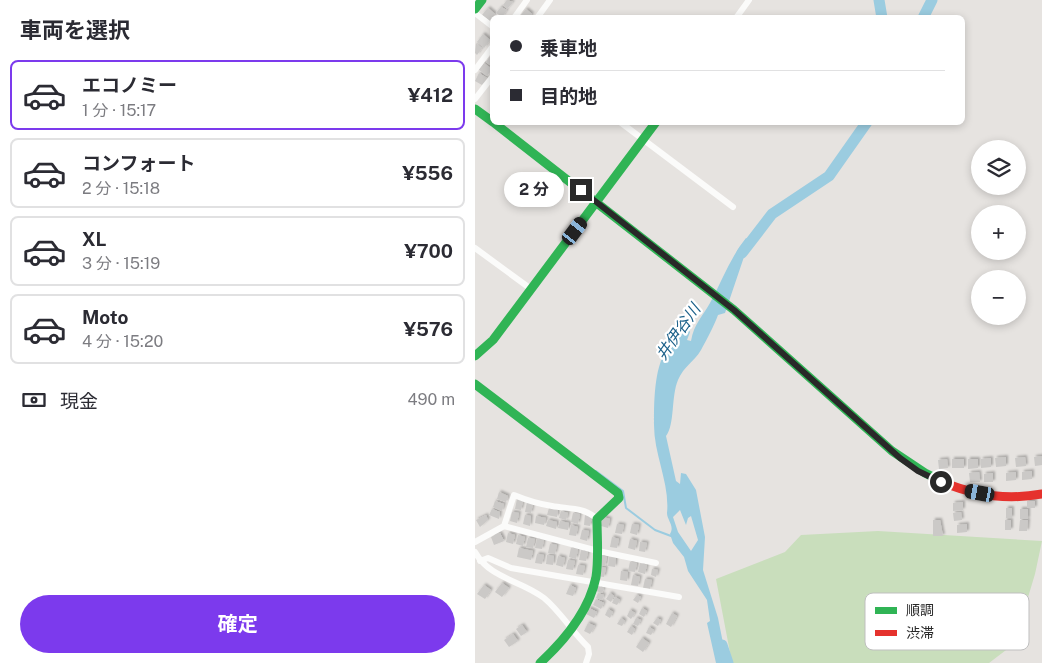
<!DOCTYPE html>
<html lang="ja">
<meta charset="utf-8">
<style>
body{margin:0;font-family:"Public Sans","Noto Sans JP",sans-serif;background:#f7f7f7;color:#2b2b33;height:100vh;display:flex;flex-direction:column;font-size:19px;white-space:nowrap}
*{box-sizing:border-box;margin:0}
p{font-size:16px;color:#7c7c81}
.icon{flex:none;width:28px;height:28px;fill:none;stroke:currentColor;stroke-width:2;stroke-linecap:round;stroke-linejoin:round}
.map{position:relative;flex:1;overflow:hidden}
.panel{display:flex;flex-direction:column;background:#fff;width:475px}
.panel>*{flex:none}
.top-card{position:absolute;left:15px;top:15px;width:475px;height:110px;border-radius:8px;box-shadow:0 2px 8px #0003;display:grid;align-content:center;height:110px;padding:0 20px;background:#fff}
.tools{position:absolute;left:496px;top:140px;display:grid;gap:10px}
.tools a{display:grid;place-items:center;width:55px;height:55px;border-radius:50%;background:#fff;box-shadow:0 2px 8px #0003;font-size:25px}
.end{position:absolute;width:22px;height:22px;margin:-11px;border:6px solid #292929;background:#fff;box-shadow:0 0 0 2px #fff}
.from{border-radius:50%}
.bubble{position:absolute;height:35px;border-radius:18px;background:#fff;box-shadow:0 2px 8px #0003;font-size:16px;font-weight:700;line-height:35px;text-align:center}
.car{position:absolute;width:15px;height:30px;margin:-15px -8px;border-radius:6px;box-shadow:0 0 4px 1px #0007;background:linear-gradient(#222 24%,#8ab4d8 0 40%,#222 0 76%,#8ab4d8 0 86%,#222 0)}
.top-card b{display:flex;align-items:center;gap:18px;height:48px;font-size:19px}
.top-card b+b{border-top:1px solid #e1e1e2}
.top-card i{width:12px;height:12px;background:#2b2b33}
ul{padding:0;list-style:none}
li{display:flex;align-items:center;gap:15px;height:70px;margin:0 10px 8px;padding:0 10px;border:2px solid #e1e1e2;border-radius:8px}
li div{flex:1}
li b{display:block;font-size:19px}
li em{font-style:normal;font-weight:700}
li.current{border-color:#7c3aed}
li>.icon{width:45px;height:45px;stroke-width:1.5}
h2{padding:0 20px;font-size:22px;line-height:60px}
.pay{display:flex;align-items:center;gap:12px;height:55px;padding:0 20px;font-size:19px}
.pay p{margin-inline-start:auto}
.button{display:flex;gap:10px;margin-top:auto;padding:10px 20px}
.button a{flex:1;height:58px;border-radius:30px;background:#7c3aed;color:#fff;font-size:20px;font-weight:700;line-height:58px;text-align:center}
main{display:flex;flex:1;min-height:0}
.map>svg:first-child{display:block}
</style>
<main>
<section class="panel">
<h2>車両を選択</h2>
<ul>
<li class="current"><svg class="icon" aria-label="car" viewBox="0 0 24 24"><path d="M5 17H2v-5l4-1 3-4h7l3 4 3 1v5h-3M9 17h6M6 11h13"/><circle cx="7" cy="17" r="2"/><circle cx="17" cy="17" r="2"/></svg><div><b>エコノミー</b><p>1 分 · 15:17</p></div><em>¥412</em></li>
<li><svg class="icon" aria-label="car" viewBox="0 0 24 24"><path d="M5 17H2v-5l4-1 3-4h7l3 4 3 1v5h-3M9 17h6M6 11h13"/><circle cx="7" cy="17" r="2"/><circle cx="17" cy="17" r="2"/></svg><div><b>コンフォート</b><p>2 分 · 15:18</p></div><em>¥556</em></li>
<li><svg class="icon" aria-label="car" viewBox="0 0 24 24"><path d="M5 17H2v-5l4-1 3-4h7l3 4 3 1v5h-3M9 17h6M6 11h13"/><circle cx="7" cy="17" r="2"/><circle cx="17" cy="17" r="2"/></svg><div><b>XL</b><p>3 分 · 15:19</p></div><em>¥700</em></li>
<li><svg class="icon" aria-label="car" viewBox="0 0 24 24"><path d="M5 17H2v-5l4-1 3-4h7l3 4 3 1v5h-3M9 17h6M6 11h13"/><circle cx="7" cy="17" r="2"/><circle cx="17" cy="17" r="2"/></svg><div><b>Moto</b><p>4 分 · 15:20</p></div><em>¥576</em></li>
</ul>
<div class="pay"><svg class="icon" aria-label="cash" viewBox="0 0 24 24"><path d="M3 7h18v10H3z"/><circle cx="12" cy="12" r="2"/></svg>現金<p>490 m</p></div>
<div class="button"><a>確定</a></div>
</section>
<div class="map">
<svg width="567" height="663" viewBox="0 0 567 663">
<defs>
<filter id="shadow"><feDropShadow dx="2" dy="-2" stdDeviation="1" flood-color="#0004"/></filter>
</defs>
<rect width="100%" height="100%" fill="#e6e3e0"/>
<!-- green -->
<path fill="#c9debc" d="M403,531L567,541L560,574L539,644L514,663H257L241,579L310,552L326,535Z"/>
<!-- water -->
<path fill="#9bcce0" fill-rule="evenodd" d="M271,238L278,243L272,248L250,313L243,315C239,326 232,339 226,350C219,362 209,366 203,380C196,396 200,425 191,436L201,481L205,484L206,473L211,474L221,490L230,537L228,570L243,618L252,663H241L232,623L235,621L232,600L213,571L209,557L198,543L195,534C200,526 192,520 192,513C195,484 179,455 179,425C179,402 179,370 191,350C197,340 207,338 211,327L215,332L212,340L216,341C219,324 227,317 235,303C247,281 255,258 271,238ZM205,510L211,525L213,518L216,516L223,540L216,551L203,532L198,517Z"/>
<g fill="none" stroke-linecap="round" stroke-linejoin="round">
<!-- stream -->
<path stroke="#9bcce0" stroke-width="2" d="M121,471L148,491L151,508L180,530L196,536"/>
<!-- river -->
<path stroke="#9bcce0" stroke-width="11" d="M404,0L407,18
M448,18L457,0
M267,253L297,214L354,176L392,122
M247,645L253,663"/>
</g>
<!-- building -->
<path fill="#cbc9c7" filter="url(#shadow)" d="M32,0L38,2L32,9L28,5Z
M26,7L32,10L27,17L21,13Z
M13,8L20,14L15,21L7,15Z
M51,9L57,14L55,18L45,16Z
M8,34L15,40L9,48L2,42Z
M1,43L7,48L2,55L0,53Z
M16,55L18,56V67L11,62Z
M9,63L17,69L12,76L3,69Z
M4,73L12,78L7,85L0,81Z
M567,456V465L560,466L559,457Z
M531,457V466L521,467L520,458Z
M550,457L551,466L541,467L540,458Z
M516,458V467L506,468V459Z
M472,459L473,468L464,469L463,460Z
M477,459H489V468H477Z
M493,459H503V468L493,469Z
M557,471V479L547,480V472Z
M504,472L505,482H495L494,473Z
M541,472V480L531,481V473Z
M518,473V482H509V474Z
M24,492L33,496L31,502L22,499Z
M42,499L48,501L46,510L40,509Z
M20,501L29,504L27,511L18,507Z
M552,501H560V508H552Z
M52,502L58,504L56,513L50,512Z
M488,502V510L478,511V503Z
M74,508L83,510L82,517L72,515Z
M531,508H537V518H531Z
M17,509L25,512L24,519L14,515Z
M545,509H553V519H545Z
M86,511L93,513L91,520L84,518Z
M37,512L44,513L42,523L35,521Z
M486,512L487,520L479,521L478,513Z
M98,513L105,514L103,524L96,522Z
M11,515L13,520L5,527L1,520Z
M50,515L56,516L55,526L48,524Z
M110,515L117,517L115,526L109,525Z
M61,516L71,518L69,525L60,523Z
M128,517L135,519L133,528L126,526Z
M73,520L82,522L81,529L71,526Z
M458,520H465L468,536H458Z
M530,520H536V530H530Z
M545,520H553L552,531H544Z
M85,521L94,523L93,530L83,528Z
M142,524L149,525L147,534L140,533Z
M157,524L164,525L162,535L155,533Z
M492,524V532L482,533V525Z
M96,525L103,527L101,536L94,535Z
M107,530L114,531L112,541L105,539Z
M25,533L29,541L19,545L16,537Z
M33,533L40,535L38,544L31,542Z
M43,535L50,537L48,546L41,544Z
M137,537L144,539L142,548L135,547Z
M53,538L60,539L58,548L51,547Z
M62,539L69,540L67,549L60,548Z
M155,539L162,541L160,550L153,548Z
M165,542L172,543L170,552L164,551Z
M75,544L82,545L80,554L73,553Z
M44,548L58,551L56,560L42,557Z
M96,548L103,549L101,559L94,557Z
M106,550L113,552L111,561L104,560Z
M62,554L69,555L67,564L60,563Z
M72,555L79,556L78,565L71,564Z
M125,555L132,557L130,566L123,564Z
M83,556L90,558L88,567L81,565Z
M134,557L141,558L140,567L133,566Z
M93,560L100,561L98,570L91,569Z
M155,562L162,563L160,572L153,571Z
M165,563L172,565L170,574L163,572Z
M103,565L110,566L108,575L101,574Z
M124,566L131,568L129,577L122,576Z
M177,569L183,570L181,577L176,575Z
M146,571L153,572L152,581L145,580Z
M158,575L165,577L163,586L156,585Z
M170,579L177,580L175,589L168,588Z
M27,583L34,588L27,597L20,592Z
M9,585L16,590L10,599L2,594Z
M95,585L101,588L98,596L91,594Z
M123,586L129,588L127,593L121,591Z
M123,593L129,595L127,600L121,598Z
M135,593L139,596L136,602L131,599Z
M162,595L166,597L163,603L158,600Z
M140,597L145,600L142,605L137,603Z
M121,599L129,603L126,609L118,605Z
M114,608L122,612L119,618L111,614Z
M167,608L172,611L169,617L164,614Z
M133,609L138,612L135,618L130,615Z
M155,610L160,613L156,619L152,616Z
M197,613L202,616L196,627L191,624Z
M146,618L150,621L147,626L142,624Z
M161,618L166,620L163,626L158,624Z
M182,618L186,620L183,626L178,623Z
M113,623L120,626L115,634L109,631Z
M47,625L52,632L46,636L41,629Z
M156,626L160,629L157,635L152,632Z
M174,627L179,630L176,635L171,633Z
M38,634L43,641L34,647L29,640Z
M167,638L174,643L168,652L161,647Z"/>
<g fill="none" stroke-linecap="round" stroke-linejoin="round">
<!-- street -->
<path stroke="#fbfbfa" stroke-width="6" d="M0,13L18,27
M39,18L52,0
M62,18L75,0
M261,18L274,0
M0,70L18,46
M0,99L18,76
M145,122L258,207
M0,248L56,289
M29,526L39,495C51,500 64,504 77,506C94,509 109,507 122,519
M0,542L29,526L123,551L181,563
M0,552C15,579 46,580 69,598C86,612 97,632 113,647L114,654L111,663
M5,561L13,558L36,568L204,597"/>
<!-- fast -->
<path stroke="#30b455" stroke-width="9" d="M0,9L7,0
M0,109L18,122
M18,122L259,310L417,451L450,473L472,484
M0,356L18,340L181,122
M0,384L143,493L144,498L122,519C122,538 124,558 121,577C114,611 90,640 65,663"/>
<!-- jam -->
<path stroke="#e5322d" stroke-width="9" d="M472,484C504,496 533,500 567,494"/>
</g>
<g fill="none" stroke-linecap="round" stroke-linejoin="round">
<!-- route -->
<path stroke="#292929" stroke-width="6" d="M106,190L259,310L425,458L443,471L466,482"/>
</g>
<g text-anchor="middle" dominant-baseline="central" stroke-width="4.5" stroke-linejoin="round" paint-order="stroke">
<!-- water labels -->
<g font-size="16" font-style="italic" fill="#1c618a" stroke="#fff">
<text transform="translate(203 332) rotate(-55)">井伊谷川</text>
</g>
</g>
<!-- legend -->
<rect x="390" y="593" width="164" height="57" rx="8" fill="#fff" stroke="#bfbfbf" stroke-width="1"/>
<rect x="400" y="607" width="22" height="7" fill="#30b455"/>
<rect x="400" y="630" width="22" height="6" fill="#e5322d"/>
<g font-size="14" fill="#292929">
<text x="431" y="615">順調</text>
<text x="431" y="638">渋滞</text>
</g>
</svg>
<div class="tools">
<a><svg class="icon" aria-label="layers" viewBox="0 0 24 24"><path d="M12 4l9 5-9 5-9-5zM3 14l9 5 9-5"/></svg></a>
<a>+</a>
<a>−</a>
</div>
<i class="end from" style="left:466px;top:482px"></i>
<i class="end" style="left:106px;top:190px"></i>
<div class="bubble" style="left:29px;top:172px;width:60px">2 分</div>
<i class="car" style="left:100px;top:231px;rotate:37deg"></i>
<i class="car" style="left:505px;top:493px;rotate:280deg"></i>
<div class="top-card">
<b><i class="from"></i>乗車地</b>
<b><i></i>目的地</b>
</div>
</div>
</main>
